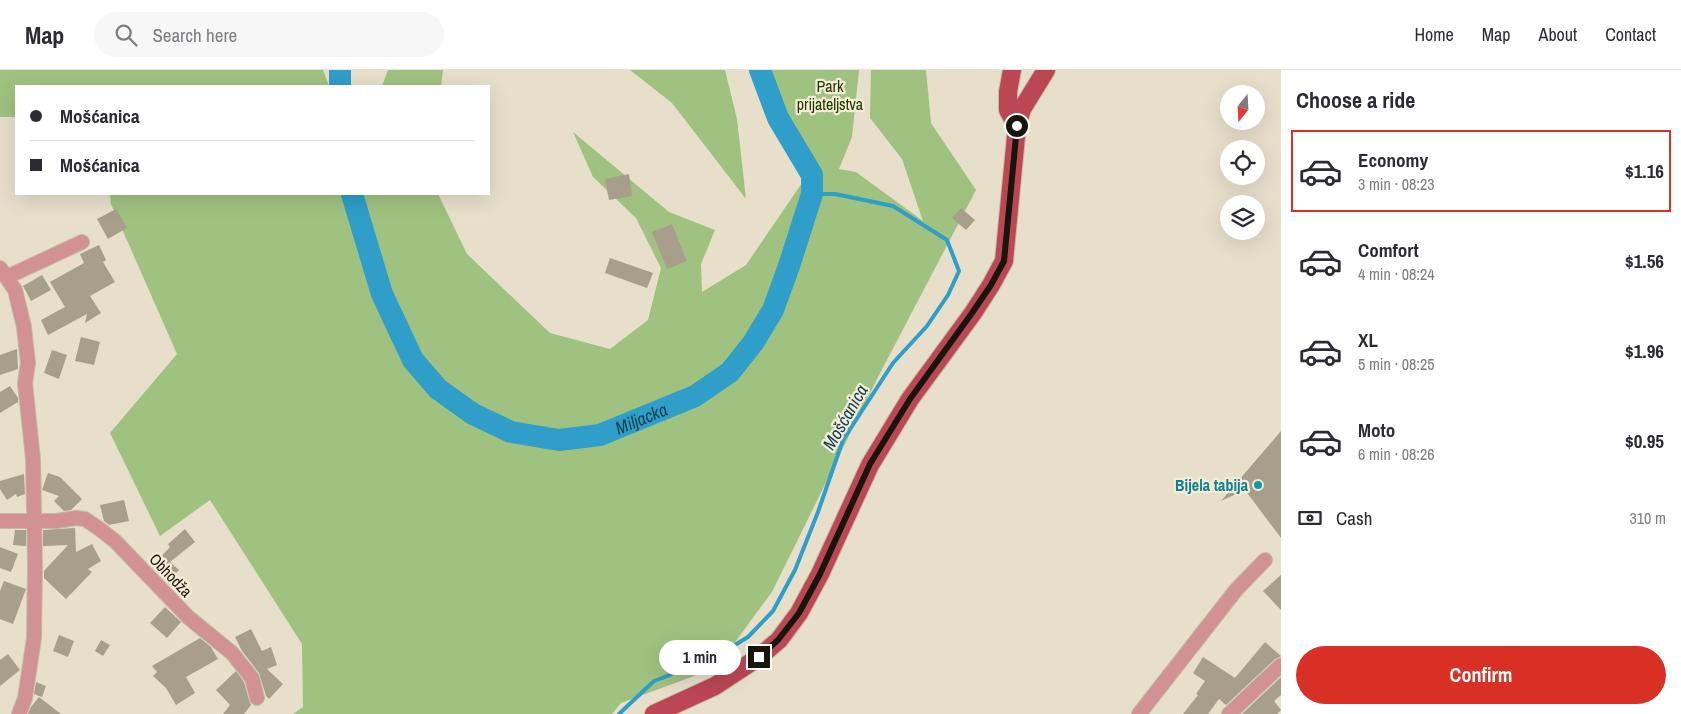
<!DOCTYPE html>
<meta charset="utf-8">
<style>
body{margin:0;font-family:"Archivo Narrow",sans-serif;background:#f7f7f7;color:#2b2b33;height:100vh;display:flex;flex-direction:column;font-size:19px;white-space:nowrap}
*{box-sizing:border-box;margin:0}
p{font-size:16px;color:#7c7c81}
.icon{flex:none;width:28px;height:28px;fill:none;stroke:currentColor;stroke-width:2;stroke-linecap:round;stroke-linejoin:round}
.map{position:relative;flex:1;overflow:hidden}
.panel{display:flex;flex-direction:column;background:#fff;width:400px}
.panel>*{flex:none}
.guide{position:absolute;left:15px;top:15px;width:475px;height:110px;border-radius:0px;box-shadow:0 5px 20px #0002;display:grid;align-content:center;height:110px;padding:0 15px;background:#fff}
.needle{width:32px;rotate:198deg}
.fabs{position:absolute;left:1220px;top:15px;display:grid;gap:10px}
.fabs a{display:grid;place-items:center;width:45px;height:45px;border-radius:50%;background:#fff;box-shadow:0 5px 20px #0002;font-size:25px}
.end{position:absolute;width:22px;height:22px;margin:-11px;border:6px solid #18150d;background:#fff;box-shadow:0 0 0 2px #fff}
.from{border-radius:50%}
.bubble{position:absolute;height:35px;border-radius:18px;background:#fff;box-shadow:0 5px 20px #0002;font-size:16px;font-weight:700;line-height:35px;text-align:center}
.guide b{display:flex;align-items:center;gap:18px;height:48px;font-size:19px}
.guide b+b{border-top:1px solid #e1e1e2}
.guide i{width:12px;height:12px;background:#2b2b33}
ul{padding:0;list-style:none}
li{display:flex;align-items:center;gap:15px;height:82px;margin:0 10px 8px;padding:0 5px;border:2px solid transparent;border-radius:0px}
li div{flex:1}
li b{display:block;font-size:19px}
li em{font-style:normal;font-weight:700}
li.on{border-color:#d93025}
li>.icon{width:45px;height:45px;stroke-width:1.5}
h2{padding:0 15px;font-size:22px;line-height:60px}
.pay{display:flex;align-items:center;gap:12px;height:55px;padding:0 15px;font-size:19px}
.pay p{margin-inline-start:auto}
.button{display:flex;gap:10px;margin-top:auto;padding:10px 15px}
.button a{flex:1;height:58px;border-radius:30px;background:#d93025;color:#fff;font-size:20px;font-weight:700;line-height:58px;text-align:center}
header{display:flex;align-items:center;gap:30px;box-sizing:border-box;height:70px;padding:0 25px;background:#fff;border-bottom:1px solid #e1e1e2}
header strong{font-size:24px}
nav{display:flex;gap:28px;margin-inline-start:auto;font-size:18px}
.search{width:350px;height:45px;background:#f7f7f7;display:flex;align-items:center;gap:12px;box-sizing:border-box;padding:0 18px;border-radius:28px;color:#7c7c81;font-size:19px}
main{display:flex;flex:1;min-height:0}
.map>svg:first-child{display:block}
</style>
<header>
<strong>Map</strong>
<div class="search"><svg class="icon" aria-label="search" viewBox="0 0 24 24"><circle cx="10" cy="10" r="6"/><path d="M15 15l6 6"/></svg>Search here</div>
<nav><a>Home</a><a>Map</a><a>About</a><a>Contact</a></nav>
</header>
<main>
<div class="map">
<svg width="1281" height="644" viewBox="0 0 1281 644">
<rect width="100%" height="100%" fill="#e7dfca"/>
<!-- green -->
<path fill="#9fc280" d="M0,0H323L329,16H16V47H0Z
M388,0H443L441,16H382Z
M630,0H725L737,49L746,129L672,33Z
M768,0H859L852,67L839,99L856,102L923,151L902,89L870,48L871,0H926L931,53L976,120L877,309L772,522L716,598L621,633L612,644H293L303,637L302,574L210,430L160,466L110,363L177,284L111,134L110,124H438L467,184L550,263L610,279L648,250L661,198L636,148L593,107L573,62L669,142L715,160L701,194L702,222L746,195L806,107Z"/>
<g fill="none" stroke-linecap="round" stroke-linejoin="round">
<!-- stream -->
<path stroke="#2f9ec9" stroke-width="4" d="M619,644L654,611L712,589L748,567L773,541L795,500L818,442L843,370L893,293L927,256L948,225L959,201L947,170L893,136L835,124H812"/>
<!-- river -->
<g stroke="#2f9ec9" stroke-width="22">
<path d="M340,16V0"/>
<path id="s1" d="M352,124L382,224L413,290L438,319L473,344L511,362L559,370L600,365L695,326L730,302L753,273L773,240L789,196L812,124V105L778,48L760,0"/>
</g>
</g>
<!-- building -->
<path fill="#a79f8c" d="M629,104L632,126L609,130L605,109Z
M961,138L975,150L966,160L952,148Z
M116,139L127,158L108,169L97,149Z
M672,154L687,191L667,199L652,162Z
M99,175L106,190L103,192L115,212L90,226L101,243L85,253L87,244L48,265L41,250L65,237L50,212L84,193L80,184Z
M610,188L653,203L647,218L605,203Z
M42,205L51,220L31,231L23,216Z
M81,267L100,272L94,295L75,291Z
M17,279L18,299L0,305V285Z
M52,280L67,285L59,309L44,303Z
M10,316L18,328V332L0,343V322Z
M1281,361V468L1245,420L1221,431Z
M48,403L60,407L82,429L71,440L64,441L54,431L59,426L42,420Z
M24,404L25,424L17,427L16,424L7,430L0,419V411Z
M124,430L129,451L109,455L104,451L100,435Z
M75,458L76,482L92,474L101,491L88,499L92,502L66,529L44,508V501L68,475L43,476V460Z
M185,459L195,472L170,492L179,500L174,505L191,523L184,530L152,496L170,477L168,474Z
M15,460H26V476L13,475Z
M0,477L18,484L11,502L0,498Z
M1281,505V540L1263,521Z
M4,511L26,519L13,554L0,549V521Z
M165,537L181,552L167,568L150,553Z
M251,559L262,581L271,577L277,595L267,599L283,614L269,629L266,626L259,603L242,581L235,567Z
M59,565L74,571L68,587L53,581Z
M200,568L211,577L218,589L186,607L195,623L176,635L166,618L153,606L157,602L152,596Z
M101,570L110,575L103,586L95,581Z
M1265,572L1281,586L1275,589L1226,635L1219,629L1208,644H1183L1198,625L1196,624L1205,611L1193,603L1203,587L1235,608Z
M8,584L20,600L0,616V590Z
M236,601L244,612L249,630L251,635L244,644H223L230,635L216,620Z
M1281,607V625L1274,631L1281,640L1277,644H1242Z
M36,612L46,616L42,627L34,624Z
M39,627L61,644H28L31,637Z"/>
<g fill="none" stroke-linecap="round" stroke-linejoin="round">
<!-- minor casing -->
<g stroke="#c2bba8" stroke-width="16">
<path id="minor" d="M0,198L15,220L24,257L28,293L25,313L33,389L35,496L34,568L25,628L19,644
M7,207L82,172
M0,451H57L76,448L85,449L101,460L115,471L188,547L232,583L252,608L257,628
M1139,644L1236,520L1265,490
M1229,644L1281,595"/>
</g>
<!-- major casing -->
<g stroke="#c2bba8" stroke-width="20">
<path id="major" d="M1012,0L1008,22V40L1017,56
M654,644L715,616L759,587L779,570L799,543L820,504L870,395L910,329L973,243L991,215L1004,191L1017,56L1022,39L1046,0"/>
</g>
<!-- minor -->
<use href="#minor" stroke="#d29193" stroke-width="14"/>
<!-- major -->
<use href="#major" stroke="#bb4753" stroke-width="18"/>
</g>
<g fill="none" stroke-linecap="round" stroke-linejoin="round">
<!-- route -->
<path stroke="#18150d" stroke-width="6" d="M759,587L778,570L799,543L820,504L870,394L910,329L972,243L991,215L1004,191L1017,56"/>
</g>
<!-- markers -->
<circle fill="#0f9aa8" stroke="#f4ecd7" stroke-width="2" cx="1258" cy="415" r="5"/>
<g text-anchor="middle" dominant-baseline="central" stroke-width="4.5" stroke-linejoin="round" paint-order="stroke">
<!-- park labels -->
<g font-size="16" fill="#203900" stroke="#f4ecd7">
<text x="830" y="16">Park<tspan x="830" dy="18">prijateljstva</tspan></text>
</g>
<!-- culture labels -->
<g font-size="16" font-weight="bold" fill="#0d838f" stroke="#f4ecd7" text-anchor="end">
<text x="1248" y="415">Bijela tabija</text>
</g>
<!-- street labels -->
<g font-size="16" fill="#18150d" stroke="#f4ecd7">
<text transform="translate(171 505) rotate(46)">Obhodža</text>
</g>
<!-- water labels -->
<g font-size="18" font-style="italic" fill="#154355" stroke="#f4ecd7">
<text transform="translate(845 347) rotate(-60)">Mošćanica</text>
<text stroke="none"><textPath href="#s1" startOffset="435">Miljacka</textPath></text>
</g>
</g>
</svg>
<div class="fabs">
<a><svg class="needle" viewBox="-14 -14 28 28"><path d="M0-13l5 13h-10z" fill="#e53935"/><path d="M0 13l5-13h-10z" fill="#7c7c81"/></svg></a>
<a><svg class="icon" aria-label="locate" viewBox="0 0 24 24"><circle cx="12" cy="12" r="6"/><path d="M12 2v4M12 18v4M2 12h4M18 12h4"/></svg></a>
<a><svg class="icon" aria-label="layers" viewBox="0 0 24 24"><path d="M12 4l9 5-9 5-9-5zM3 14l9 5 9-5"/></svg></a>
</div>
<i class="end from" style="left:1017px;top:56px"></i>
<i class="end" style="left:759px;top:587px"></i>
<div class="bubble" style="left:659px;top:570px;width:82px">1 min</div>
<div class="guide">
<b><i class="from"></i>Mošćanica</b>
<b><i></i>Mošćanica</b>
</div>
</div>
<section class="panel">
<h2>Choose a ride</h2>
<ul>
<li class="on"><svg class="icon" aria-label="car" viewBox="0 0 24 24"><path d="M5 17H2v-5l4-1 3-4h7l3 4 3 1v5h-3M9 17h6M6 11h13"/><circle cx="7" cy="17" r="2"/><circle cx="17" cy="17" r="2"/></svg><div><b>Economy</b><p>3 min · 08:23</p></div><em>$1.16</em></li>
<li><svg class="icon" aria-label="car" viewBox="0 0 24 24"><path d="M5 17H2v-5l4-1 3-4h7l3 4 3 1v5h-3M9 17h6M6 11h13"/><circle cx="7" cy="17" r="2"/><circle cx="17" cy="17" r="2"/></svg><div><b>Comfort</b><p>4 min · 08:24</p></div><em>$1.56</em></li>
<li><svg class="icon" aria-label="car" viewBox="0 0 24 24"><path d="M5 17H2v-5l4-1 3-4h7l3 4 3 1v5h-3M9 17h6M6 11h13"/><circle cx="7" cy="17" r="2"/><circle cx="17" cy="17" r="2"/></svg><div><b>XL</b><p>5 min · 08:25</p></div><em>$1.96</em></li>
<li><svg class="icon" aria-label="car" viewBox="0 0 24 24"><path d="M5 17H2v-5l4-1 3-4h7l3 4 3 1v5h-3M9 17h6M6 11h13"/><circle cx="7" cy="17" r="2"/><circle cx="17" cy="17" r="2"/></svg><div><b>Moto</b><p>6 min · 08:26</p></div><em>$0.95</em></li>
</ul>
<div class="pay"><svg class="icon" aria-label="cash" viewBox="0 0 24 24"><path d="M3 7h18v10H3z"/><circle cx="12" cy="12" r="2"/></svg>Cash<p>310 m</p></div>
<div class="button"><a>Confirm</a></div>
</section>
</main>
